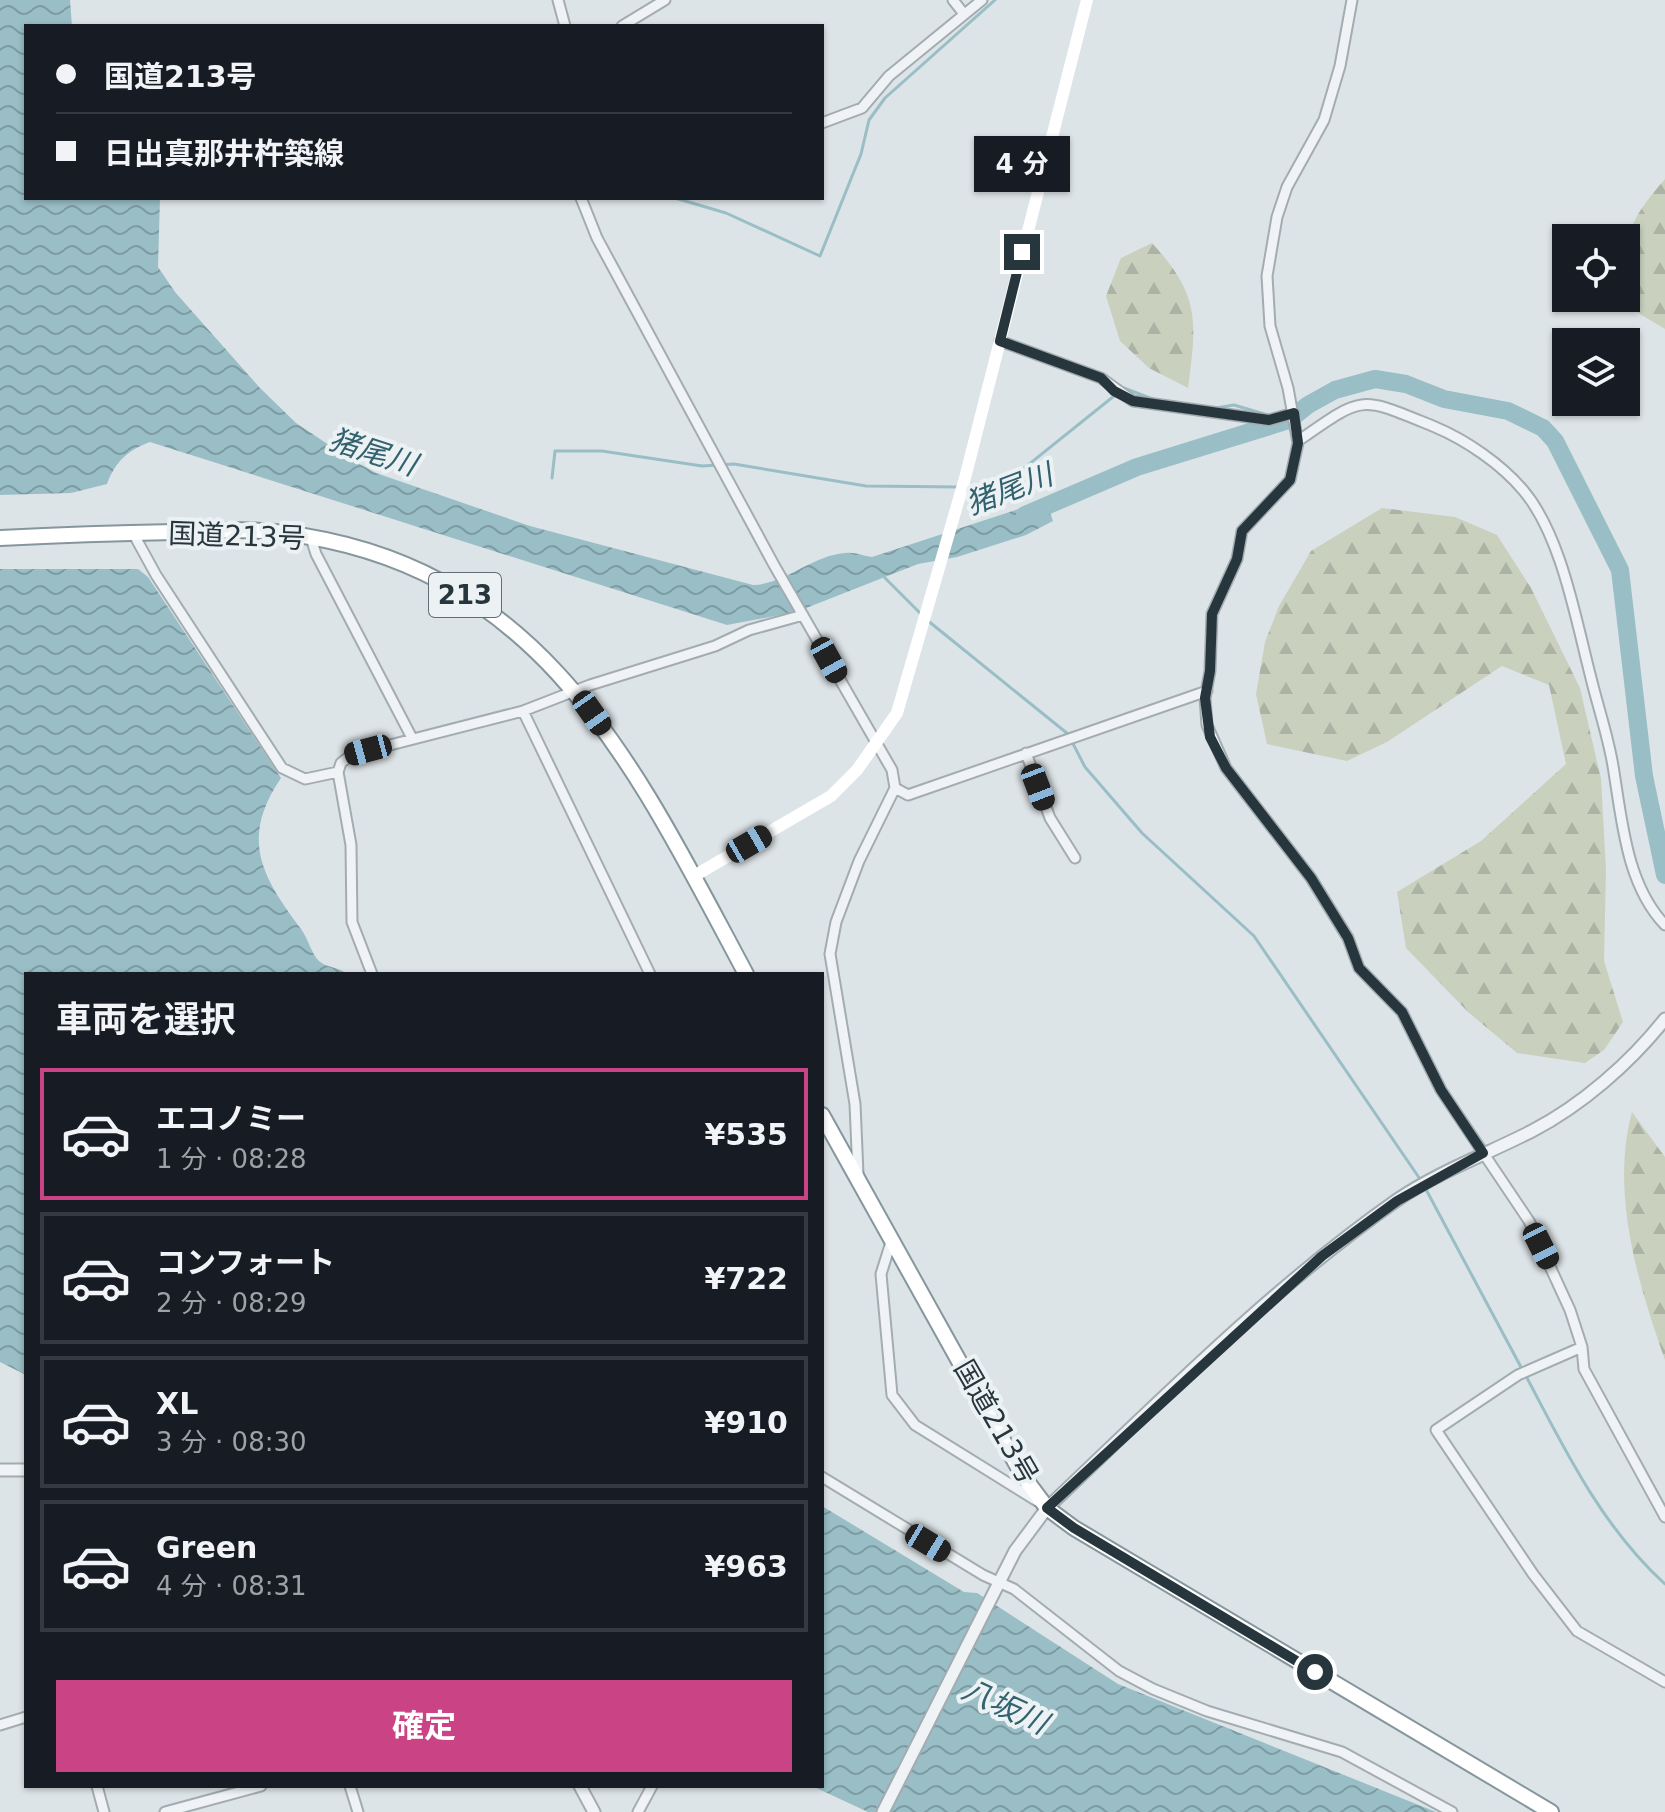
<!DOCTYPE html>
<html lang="ja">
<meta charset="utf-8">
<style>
body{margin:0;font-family:"DejaVu Sans","Noto Sans JP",sans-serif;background:#20242c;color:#f1f3f6;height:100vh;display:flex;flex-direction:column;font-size:30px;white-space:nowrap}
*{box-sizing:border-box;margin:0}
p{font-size:26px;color:#9ea1a6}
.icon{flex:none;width:44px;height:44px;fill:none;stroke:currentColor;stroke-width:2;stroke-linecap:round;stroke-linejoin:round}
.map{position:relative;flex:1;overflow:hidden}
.sheet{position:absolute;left:24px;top:972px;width:800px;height:816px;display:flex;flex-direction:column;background:#171b24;border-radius:0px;box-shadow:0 2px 6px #0004}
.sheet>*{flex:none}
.guide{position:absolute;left:24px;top:24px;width:800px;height:176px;border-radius:0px;box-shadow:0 2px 6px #0004;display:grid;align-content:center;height:176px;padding:0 32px;background:#171b24}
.controls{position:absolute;left:1552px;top:224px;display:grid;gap:16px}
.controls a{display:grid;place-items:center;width:88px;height:88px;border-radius:0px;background:#171b24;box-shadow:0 2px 6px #0004;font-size:40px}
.end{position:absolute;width:36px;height:36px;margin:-18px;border:10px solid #27363d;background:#fff;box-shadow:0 0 0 4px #fff}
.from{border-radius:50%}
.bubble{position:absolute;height:56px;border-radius:0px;background:#171b24;box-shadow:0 2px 6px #0004;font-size:26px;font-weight:700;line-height:56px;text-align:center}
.car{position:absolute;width:24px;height:48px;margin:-24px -12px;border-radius:10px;box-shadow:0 0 6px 2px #0007;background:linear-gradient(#222 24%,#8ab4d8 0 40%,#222 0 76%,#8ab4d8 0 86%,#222 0)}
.guide b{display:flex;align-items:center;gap:28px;height:76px;font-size:30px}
.guide b+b{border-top:2px solid #363941}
.guide i{width:20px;height:20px;background:#f1f3f6}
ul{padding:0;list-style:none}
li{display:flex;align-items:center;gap:24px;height:132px;margin:0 16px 12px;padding:0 16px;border:4px solid #363941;border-radius:0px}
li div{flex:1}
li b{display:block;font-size:30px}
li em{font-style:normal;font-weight:700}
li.active{border-color:#ca4485}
li>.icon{width:72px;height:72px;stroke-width:1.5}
h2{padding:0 32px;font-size:36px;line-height:96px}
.cta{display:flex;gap:16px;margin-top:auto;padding:16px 32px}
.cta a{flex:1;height:92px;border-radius:0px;background:#ca4485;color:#fff;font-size:32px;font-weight:700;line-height:92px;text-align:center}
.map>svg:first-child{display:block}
</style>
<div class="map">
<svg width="1665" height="1812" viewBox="0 0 1665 1812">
<defs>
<pattern id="forest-firs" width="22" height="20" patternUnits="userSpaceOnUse" patternTransform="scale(2)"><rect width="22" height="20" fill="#c9d0be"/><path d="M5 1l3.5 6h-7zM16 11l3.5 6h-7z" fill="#adb3a4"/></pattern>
<pattern id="water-waves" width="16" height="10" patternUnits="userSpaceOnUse" patternTransform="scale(2)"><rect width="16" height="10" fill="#99bec6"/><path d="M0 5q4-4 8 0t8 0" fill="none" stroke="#7d9ba2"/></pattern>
</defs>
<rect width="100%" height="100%" fill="#dde4e7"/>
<!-- forest -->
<path fill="url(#forest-firs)" d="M1665,179V329L1613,298H1626C1626,237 1623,227 1665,179Z
M1152,243C1200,295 1197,321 1188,388L1149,368L1120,341L1106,296L1121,258Z
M1382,508L1455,517L1497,535L1531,588L1580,688L1601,779L1606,870L1604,961L1623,1022L1604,1050L1585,1063L1517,1053L1468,1012L1406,948L1397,892L1481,841L1566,764L1549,685L1502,666L1387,742L1347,761L1267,744L1256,694L1265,642L1279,606L1311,551Z
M1632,1112L1665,1157V1360C1638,1283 1610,1193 1632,1112Z"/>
<!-- water -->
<path fill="url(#water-waves)" d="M0,0H70L72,26H26V198H160L158,267L175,292L259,387L296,423L347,457L376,473L530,526L753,585C786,584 812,555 846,553C854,552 864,556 872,557L1046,500L1053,521L1026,535L957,557L918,564L796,612L727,625L150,442C128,450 115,462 107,484L71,493L0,495Z
M0,569H138L148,577L281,778C240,838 261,876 301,929C308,938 311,953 319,961C326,968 340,967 347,974H26V1375L0,1362Z
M822,1506L964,1592L977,1593L1118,1684L1436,1812H868L812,1786H822Z"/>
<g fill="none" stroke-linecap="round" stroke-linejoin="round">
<!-- stream -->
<path stroke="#99bec6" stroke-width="3" d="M675,198L726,213L820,256L861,154L869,120L885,98L995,0
M1216,408L1234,405L1271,416
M552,478L555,451H602L702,466L734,464L866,486L959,487
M967,488L991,486L1013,477L1124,388L1155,400
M885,578L922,615
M927,620L1068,734L1085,767L1142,833L1254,936L1422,1182L1522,1369
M1526,1376C1565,1450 1602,1527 1665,1584"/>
<!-- river -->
<path stroke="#99bec6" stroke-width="18" d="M1025,515L1137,467L1289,420L1308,405L1335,390L1375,379L1406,384L1444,399L1508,411L1543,428L1555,441L1620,570L1644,776L1665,875"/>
<!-- minor casing -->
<g stroke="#a3acb1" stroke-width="13">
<path id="minor" d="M558,0L565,26
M953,0L964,14
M1352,0L1340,66L1324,120L1287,187L1277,217L1267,276L1270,326L1288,388L1298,443L1290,480L1242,531L1237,559L1212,614L1210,671L1205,698L1207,725L1226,768L1311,878L1348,938L1359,968L1402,1012L1441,1090L1529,1221L1570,1310L1582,1347L1584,1369L1665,1517
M622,26L665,0
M822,123L862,108L889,76L982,0
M581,198L597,238L774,565L892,770L895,788L859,861L836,922L830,954L855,1104L858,1174
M1000,341L1101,378L1133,401L1269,420L1294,413
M1298,441C1365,394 1359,396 1435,427C1466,440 1501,464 1523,490C1562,536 1576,621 1591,678C1598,707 1608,736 1613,766C1622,820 1626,884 1665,925
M133,533L156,575L282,768L305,779L338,772
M311,538L316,554L412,738
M523,711L650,974
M1026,753L1050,818L1075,858
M895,788L908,795L1207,691
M372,974L352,922L351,845L338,772L341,763L351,755L523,711L590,685L715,646L749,630L803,615
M892,1239L881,1274L892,1395L915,1425L1037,1501
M1582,1347L1518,1375L1436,1430L1533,1574L1577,1631L1665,1682
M822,1477L983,1575L1014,1589L1119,1671L1153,1689L1207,1711L1342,1752L1452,1812
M0,1725L26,1717
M97,1786L104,1812
M350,1786L358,1812
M165,1812L261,1786
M638,1812L652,1786"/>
</g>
<!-- tertiary casing -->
<g stroke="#a3acb1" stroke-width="15">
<path id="tertiary" d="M0,1470H26
M580,1786L594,1812
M883,1812L1015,1551L1047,1508C1159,1402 1270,1289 1397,1200C1438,1172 1487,1154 1532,1131C1582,1105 1630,1063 1665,1019"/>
</g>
<!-- trunk casing -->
<g stroke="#85969d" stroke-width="18">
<path id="trunk" d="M0,538C58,535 117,533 175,532C211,531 248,528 284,533C544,566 635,767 746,974
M822,1115L1023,1476L1047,1508L1074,1528L1551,1812"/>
</g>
<!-- minor -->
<use href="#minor" stroke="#f0f3f5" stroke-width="9"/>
<!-- tertiary -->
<use href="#tertiary" stroke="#f0f3f5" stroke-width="11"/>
<!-- secondary -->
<path stroke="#fff" stroke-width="12" d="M694,876L831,796L857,770L897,713L965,478L1087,0"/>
<!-- trunk -->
<use href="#trunk" stroke="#fff" stroke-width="14"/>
</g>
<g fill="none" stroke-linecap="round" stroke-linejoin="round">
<!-- route -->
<path stroke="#27363d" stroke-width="10" d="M1022,252L1000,341L1101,378L1114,391L1133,401L1269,420L1294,413L1298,443L1290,480L1242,531L1237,559L1212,614L1210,671L1205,698L1210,737L1226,768L1311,878L1348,938L1359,968L1402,1012L1441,1090L1483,1153L1397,1201L1322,1256L1047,1508L1074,1528L1315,1672"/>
</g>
<g text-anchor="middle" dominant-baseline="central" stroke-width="8" stroke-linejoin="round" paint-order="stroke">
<!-- shield labels -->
<rect fill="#ecf2f4" stroke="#626e74" stroke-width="2" x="429" y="573" width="72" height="44" rx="6"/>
<g font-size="26" font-weight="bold" fill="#27363d">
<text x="465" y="595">213</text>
</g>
<!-- street labels -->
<g font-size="28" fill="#27363d" stroke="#ecf2f4">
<text transform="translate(237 536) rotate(2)">国道213号</text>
<text transform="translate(996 1422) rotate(60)">国道213号</text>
</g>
<!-- water labels -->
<g font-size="30" font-style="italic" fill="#33626f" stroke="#ecf2f4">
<text transform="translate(373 452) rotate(18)">猪尾川</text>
<text transform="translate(1009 489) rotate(-21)">猪尾川</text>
<text transform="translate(1005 1706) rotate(25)">八坂川</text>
</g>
</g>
</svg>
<div class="controls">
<a><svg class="icon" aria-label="locate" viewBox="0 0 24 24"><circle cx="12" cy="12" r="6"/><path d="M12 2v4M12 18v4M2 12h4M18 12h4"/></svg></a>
<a><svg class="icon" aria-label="layers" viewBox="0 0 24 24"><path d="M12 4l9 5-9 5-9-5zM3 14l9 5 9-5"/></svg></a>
</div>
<i class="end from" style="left:1315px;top:1672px"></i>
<i class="end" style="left:1022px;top:252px"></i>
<div class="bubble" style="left:974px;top:136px;width:96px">4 分</div>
<i class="car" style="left:829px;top:660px;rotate:151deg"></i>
<i class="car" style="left:592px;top:713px;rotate:145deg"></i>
<i class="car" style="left:368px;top:750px;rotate:255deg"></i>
<i class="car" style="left:1038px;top:787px;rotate:159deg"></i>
<i class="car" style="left:749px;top:844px;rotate:60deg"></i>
<i class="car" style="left:1541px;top:1246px;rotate:153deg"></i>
<i class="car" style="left:928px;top:1543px;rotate:121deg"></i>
<div class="guide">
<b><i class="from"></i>国道213号</b>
<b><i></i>日出真那井杵築線</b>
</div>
<section class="sheet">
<h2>車両を選択</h2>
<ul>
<li class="active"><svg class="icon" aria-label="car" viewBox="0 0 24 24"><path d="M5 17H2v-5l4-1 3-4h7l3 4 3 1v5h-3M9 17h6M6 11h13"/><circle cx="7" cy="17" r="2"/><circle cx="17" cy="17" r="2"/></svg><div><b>エコノミー</b><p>1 分 · 08:28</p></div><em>¥535</em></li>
<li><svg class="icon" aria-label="car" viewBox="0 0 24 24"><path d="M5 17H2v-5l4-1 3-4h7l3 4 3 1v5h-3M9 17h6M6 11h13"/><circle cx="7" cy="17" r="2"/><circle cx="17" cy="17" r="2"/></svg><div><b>コンフォート</b><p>2 分 · 08:29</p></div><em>¥722</em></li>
<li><svg class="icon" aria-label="car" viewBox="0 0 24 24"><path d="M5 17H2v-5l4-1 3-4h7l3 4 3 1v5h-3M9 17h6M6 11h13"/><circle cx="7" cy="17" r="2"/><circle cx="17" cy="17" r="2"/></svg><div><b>XL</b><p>3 分 · 08:30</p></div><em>¥910</em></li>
<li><svg class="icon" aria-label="car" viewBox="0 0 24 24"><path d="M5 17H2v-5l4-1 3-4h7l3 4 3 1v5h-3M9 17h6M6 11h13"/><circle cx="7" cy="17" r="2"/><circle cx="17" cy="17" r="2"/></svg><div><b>Green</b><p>4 分 · 08:31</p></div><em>¥963</em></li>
</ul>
<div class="cta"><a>確定</a></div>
</section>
</div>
